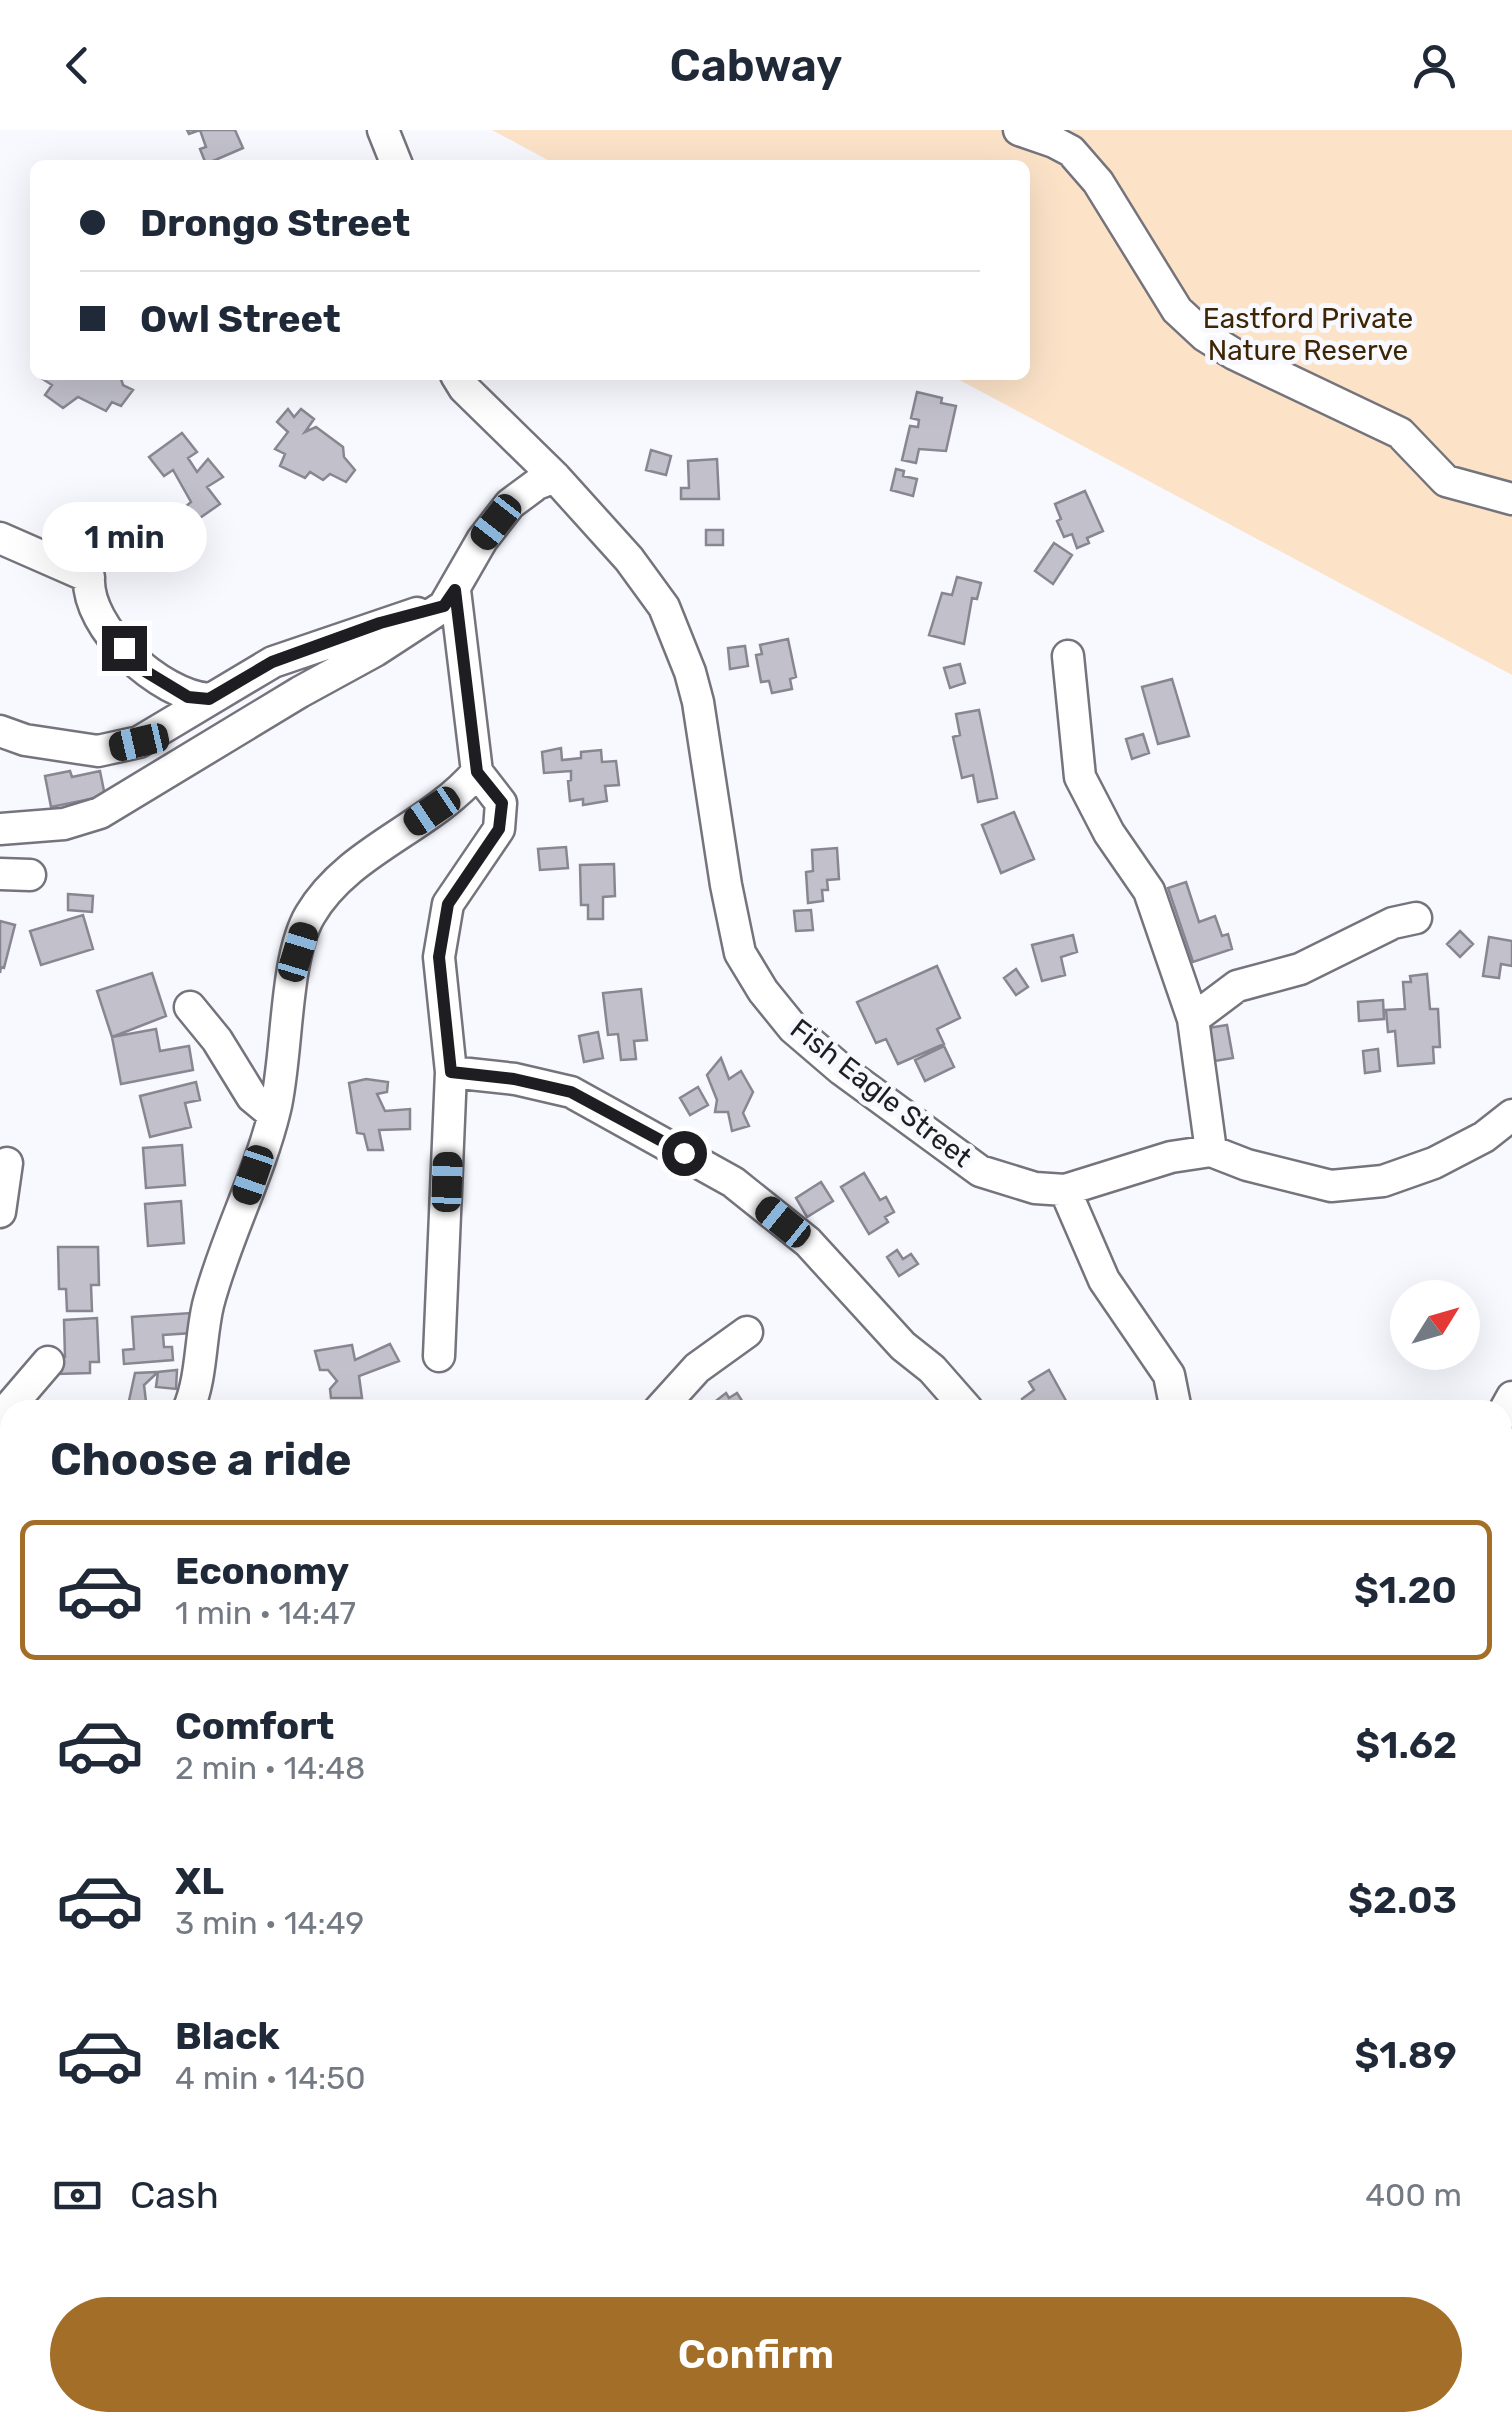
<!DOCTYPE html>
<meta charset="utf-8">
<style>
body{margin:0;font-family:Rubik,sans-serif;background:#f2f2f3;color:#1f2937;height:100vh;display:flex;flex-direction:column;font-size:38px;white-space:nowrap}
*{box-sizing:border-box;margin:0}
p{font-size:32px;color:#747a83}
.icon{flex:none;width:55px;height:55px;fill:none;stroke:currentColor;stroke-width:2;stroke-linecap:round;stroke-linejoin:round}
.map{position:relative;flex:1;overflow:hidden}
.side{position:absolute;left:0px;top:1270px;width:1512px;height:1032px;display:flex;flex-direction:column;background:#fff;border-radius:30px 30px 0 0;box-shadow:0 10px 40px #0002}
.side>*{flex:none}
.hud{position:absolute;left:30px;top:30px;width:1000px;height:220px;border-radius:15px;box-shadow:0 10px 40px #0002;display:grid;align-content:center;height:220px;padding:0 50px;background:#fff}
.needle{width:65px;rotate:53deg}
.buttons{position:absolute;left:1390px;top:1150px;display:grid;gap:20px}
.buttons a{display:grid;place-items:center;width:90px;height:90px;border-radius:50%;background:#fff;box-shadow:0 10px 40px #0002;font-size:50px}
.end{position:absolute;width:45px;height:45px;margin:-22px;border:12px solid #1e1d21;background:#fff;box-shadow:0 0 0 5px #fff}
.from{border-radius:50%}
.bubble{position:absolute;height:70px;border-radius:35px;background:#fff;box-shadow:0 10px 40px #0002;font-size:32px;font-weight:600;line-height:70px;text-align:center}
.car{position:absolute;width:30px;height:60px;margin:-30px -15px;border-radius:12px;box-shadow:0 0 8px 2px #0007;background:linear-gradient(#222 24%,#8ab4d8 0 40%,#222 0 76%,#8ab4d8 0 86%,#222 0)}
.hud b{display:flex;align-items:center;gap:35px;height:95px;font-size:38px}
.hud b+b{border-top:2px solid #e0e1e3}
.hud i{width:25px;height:25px;background:#1f2937}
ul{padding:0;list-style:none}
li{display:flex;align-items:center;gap:30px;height:140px;margin:0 20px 15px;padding:0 30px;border:5px solid transparent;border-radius:15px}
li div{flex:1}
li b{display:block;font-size:38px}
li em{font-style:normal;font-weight:600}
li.selected{border-color:#a36e27}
li>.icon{width:90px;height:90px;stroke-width:1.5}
h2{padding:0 50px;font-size:45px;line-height:120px}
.pay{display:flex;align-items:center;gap:25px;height:110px;padding:0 50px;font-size:38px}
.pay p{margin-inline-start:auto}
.button{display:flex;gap:20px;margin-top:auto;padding:20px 50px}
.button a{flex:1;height:115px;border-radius:60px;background:#a36e27;color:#fff;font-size:40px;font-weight:600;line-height:115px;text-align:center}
header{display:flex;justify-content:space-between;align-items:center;height:130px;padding:0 50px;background:#fff;font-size:45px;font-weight:600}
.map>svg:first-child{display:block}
</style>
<header><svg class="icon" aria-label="back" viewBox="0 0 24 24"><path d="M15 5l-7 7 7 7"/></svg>Cabway<svg class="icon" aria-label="person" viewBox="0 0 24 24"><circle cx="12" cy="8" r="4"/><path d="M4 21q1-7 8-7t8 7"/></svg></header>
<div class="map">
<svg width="1512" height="2302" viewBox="0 0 1512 2302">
<rect width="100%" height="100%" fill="#f8f8ff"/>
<!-- green -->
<path fill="#fce3c8" d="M492,0H1512V545L950,245H1025V35H557Z"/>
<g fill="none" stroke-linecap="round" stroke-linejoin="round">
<!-- stream -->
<path stroke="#edaf65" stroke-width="6" d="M0,2114L10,2115
M1218,2292L1220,2302"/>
</g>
<!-- building -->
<path fill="#c1c0cb" stroke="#888791" stroke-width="2.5" d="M187,0H235L243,18L206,34L200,19L206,17L200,0L189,4Z
M120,245L123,255L133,260L121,276L112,272L106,281L78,267L63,278L45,265L52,255L38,246Z
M917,262L942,268L941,273L956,276L946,321L919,319L916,333L902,330L910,296L918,297L919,290L911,288Z
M288,279L294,287L301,279L314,289L305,302L316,297L343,317L344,327L355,340L346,352L330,344L323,350L310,342L305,348L280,336L285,324L275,319L288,302L277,292Z
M182,303L197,322L188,328L197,342L208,329L223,347L207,357L220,374L194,392L183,379L191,372L173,340L164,346L149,327Z
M651,320L671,326L666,345L646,340Z
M717,329L719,369H681V358H689L688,331Z
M896,339L904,341L903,346L917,349L913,366L891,360Z
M1085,361L1103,401L1087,408L1089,413L1077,418L1072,404L1064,407L1057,391L1061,389L1055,374Z
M706,400H723V415H706Z
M1054,413L1072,425L1053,454L1035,441Z
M957,447L981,453L977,469L972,468L964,514L929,505L942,463L952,465Z
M788,509L796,547L790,549L792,559L772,563L769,551L761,552L756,525L762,524L760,515Z
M745,516L748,536L730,539L728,518Z
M960,534L965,553L950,558L944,538Z
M1172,549L1189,606L1158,614L1142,557Z
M979,580L997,668L978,672L973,645L962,648L953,607L960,605L956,584Z
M1143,604L1149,623L1132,629L1126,609Z
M561,618L562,630L581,628V622L601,620L602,632L616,631L619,655L605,656L607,671L583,675V669L570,671L568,651L571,650V641L544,643L542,622Z
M70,641L72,647L100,641L105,666L51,677L45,646Z
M1014,682L1034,729L1001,743L982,695Z
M566,717L568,738L540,740L538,719Z
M837,718L839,749L827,750L828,760H822L823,771L808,773L806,742L813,741L812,720Z
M614,734L615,766L603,767V789H588V775H581L580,735Z
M1186,752L1199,792L1215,786L1222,806L1228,804L1232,819L1193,832L1168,758Z
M68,764L93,766L92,782L68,780Z
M811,780L813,800L796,801L794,781Z
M83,785L93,819L41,835L30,801Z
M0,791L15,795L4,838L1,837L0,843Z
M1460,801L1473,814L1460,827L1447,814Z
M1073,805L1077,822L1061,827L1065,845L1042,851L1032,815Z
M1489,807L1512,811V836L1501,834L1499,848L1483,846Z
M937,836L960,888L937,899L944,914L898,934L886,909L876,913L857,872Z
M1016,839L1028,857L1016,865L1004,848Z
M152,843L166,886L112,907L97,861Z
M1427,844L1430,879H1438L1440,917H1433L1434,933L1398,936L1395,901L1388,902L1386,880L1405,879L1403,852H1411L1410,846Z
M641,859L647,910L634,911L636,929L621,930L618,904L608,905L603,863Z
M1383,870L1384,889L1359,891L1358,872Z
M1227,895L1233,928L1208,932L1202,899Z
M156,899L160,921L189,916L193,940L121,954L112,907Z
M598,902L603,928L584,932L579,906Z
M944,916L954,937L925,951L915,930Z
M1378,919L1380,941L1365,943L1363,921Z
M721,928L729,949L741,941L753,962L743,983L749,996L732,1001L728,982H715L717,970L707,945Z
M366,949L388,952L387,962L377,964L385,981L410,979V999L379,1000L383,1020H368L364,1004L357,1003L349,953Z
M196,952L200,970L185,973L191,997L150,1007L140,966Z
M698,957L708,975L690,985L680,968Z
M182,1015L185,1055L146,1058L143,1018Z
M864,1043L880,1070L886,1067L894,1082L885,1087L888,1092L869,1104L841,1057Z
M821,1052L833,1071L807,1087L796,1068Z
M181,1071L184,1113L148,1116L145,1074Z
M58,1117H98L99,1155H91L92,1181H67L66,1159H59Z
M897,1120L903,1129L911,1124L918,1134L899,1146L887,1127Z
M191,1183L192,1203L163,1205L164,1217H172L173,1230L124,1234L123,1220L134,1219L132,1187Z
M97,1188L99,1232H90V1243L57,1244L56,1228L65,1227L64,1190Z
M390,1214L399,1231L359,1246L362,1268H331L330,1259L337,1251L328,1240H320L315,1221L352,1215L355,1230Z
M177,1240L176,1259L156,1257L158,1242Z
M1049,1240L1070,1278L1027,1280L1022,1269L1034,1260L1029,1252Z
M158,1242L144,1255L147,1280H127L135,1243Z
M726,1263L729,1268L737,1263L748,1280H712L720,1275L717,1270Z
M7,1328L10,1333V1378L0,1363V1332Z"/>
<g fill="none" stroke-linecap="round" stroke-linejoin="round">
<!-- minor casing -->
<g stroke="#75747d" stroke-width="35">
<path id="minor" d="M383,0L397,35
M1019,0L1054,12L1071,21L1098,52L1177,180L1205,206L1234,224L1400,303L1446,351L1512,369
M456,245L464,258L555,347L629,429L664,477L690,542L698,572L726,755L740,823L763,861L793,898L842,940L980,1041L1035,1058L1065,1060L1171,1027L1211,1021L1247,1035L1331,1056L1383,1051L1434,1033L1484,1007L1512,985
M0,408L89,447C86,499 160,565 209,569
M1068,526L1080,647L1109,703L1149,761L1193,889L1211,1021
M0,601L25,610L98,621L139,612L273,532L417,483
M0,699L64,694L100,683L300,562L375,521L444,476L482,410L510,374L537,354L555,347
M0,744L30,745
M190,877L217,910L252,967L269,981L275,980
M1193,889L1237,856L1300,839L1393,793L1416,788
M451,942L515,949L571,962L733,1052L808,1112L903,1216L932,1239L968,1280
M1065,1060L1104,1150L1169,1245L1176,1280
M0,1082L7,1033
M439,1226L451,942L439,827L448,774L499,699L501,673L477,642
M188,1280C202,1248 200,1209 208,1175C225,1109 259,1046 275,980C288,926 284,829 310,785C348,720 430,698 477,642L455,460
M659,1280L697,1238L747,1202
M1502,1285L1512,1267
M0,1288L48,1232
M1502,1569L1512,1564
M1502,2183L1512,2184
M1384,2302L1389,2292"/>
</g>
<!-- minor -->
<use href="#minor" stroke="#fff" stroke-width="30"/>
</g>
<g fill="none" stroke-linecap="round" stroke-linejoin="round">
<!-- route -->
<path stroke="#1e1d21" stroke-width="12" d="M124,518L145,541L188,567L209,569L272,532L380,493L444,476L455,460L477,642L502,673L499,699L448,774L439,827L451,942L514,949L571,962L684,1023"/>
</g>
<g text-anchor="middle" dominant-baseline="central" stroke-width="10" stroke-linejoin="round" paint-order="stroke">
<!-- park labels -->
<g font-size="28" fill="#3e2605" stroke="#f8f8ff">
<text x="1308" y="188">Eastford Private<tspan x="1308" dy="32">Nature Reserve</tspan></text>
</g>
<!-- street labels -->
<g font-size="28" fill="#1e1d21" stroke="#f8f8ff">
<text transform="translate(881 963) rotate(38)">Fish Eagle Street</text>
</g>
</g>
</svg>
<div class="buttons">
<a><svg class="needle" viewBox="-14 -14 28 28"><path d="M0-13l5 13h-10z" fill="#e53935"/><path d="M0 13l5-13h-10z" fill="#747a83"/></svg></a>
</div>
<i class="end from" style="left:684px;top:1023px"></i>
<i class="end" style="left:124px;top:518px"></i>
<div class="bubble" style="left:42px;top:372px;width:165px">1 min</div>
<i class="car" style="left:496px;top:392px;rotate:218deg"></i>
<i class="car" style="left:139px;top:612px;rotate:257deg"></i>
<i class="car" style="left:432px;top:681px;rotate:236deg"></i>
<i class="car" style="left:298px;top:822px;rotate:17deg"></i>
<i class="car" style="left:253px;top:1045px;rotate:199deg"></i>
<i class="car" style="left:447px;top:1052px;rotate:2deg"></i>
<i class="car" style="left:783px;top:1092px;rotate:309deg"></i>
<div class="hud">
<b><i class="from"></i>Drongo Street</b>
<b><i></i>Owl Street</b>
</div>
<section class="side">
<h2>Choose a ride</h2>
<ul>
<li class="selected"><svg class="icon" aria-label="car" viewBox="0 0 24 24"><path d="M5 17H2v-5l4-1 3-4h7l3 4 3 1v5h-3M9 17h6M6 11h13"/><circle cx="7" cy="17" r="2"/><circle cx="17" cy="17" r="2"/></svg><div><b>Economy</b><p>1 min · 14:47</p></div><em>$1.20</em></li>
<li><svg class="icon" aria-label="car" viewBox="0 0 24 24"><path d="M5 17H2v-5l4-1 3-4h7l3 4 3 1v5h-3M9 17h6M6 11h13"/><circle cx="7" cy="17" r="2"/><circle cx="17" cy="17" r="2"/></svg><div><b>Comfort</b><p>2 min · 14:48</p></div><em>$1.62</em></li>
<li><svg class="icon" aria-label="car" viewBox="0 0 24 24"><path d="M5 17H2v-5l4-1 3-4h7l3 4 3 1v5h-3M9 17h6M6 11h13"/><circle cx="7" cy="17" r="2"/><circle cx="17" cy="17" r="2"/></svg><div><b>XL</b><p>3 min · 14:49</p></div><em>$2.03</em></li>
<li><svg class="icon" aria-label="car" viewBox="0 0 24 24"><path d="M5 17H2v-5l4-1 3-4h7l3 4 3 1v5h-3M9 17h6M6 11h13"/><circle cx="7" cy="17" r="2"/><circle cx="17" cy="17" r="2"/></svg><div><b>Black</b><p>4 min · 14:50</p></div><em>$1.89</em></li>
</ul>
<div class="pay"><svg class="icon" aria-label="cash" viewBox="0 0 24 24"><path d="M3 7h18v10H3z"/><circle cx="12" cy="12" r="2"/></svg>Cash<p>400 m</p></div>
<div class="button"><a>Confirm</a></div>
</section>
</div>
